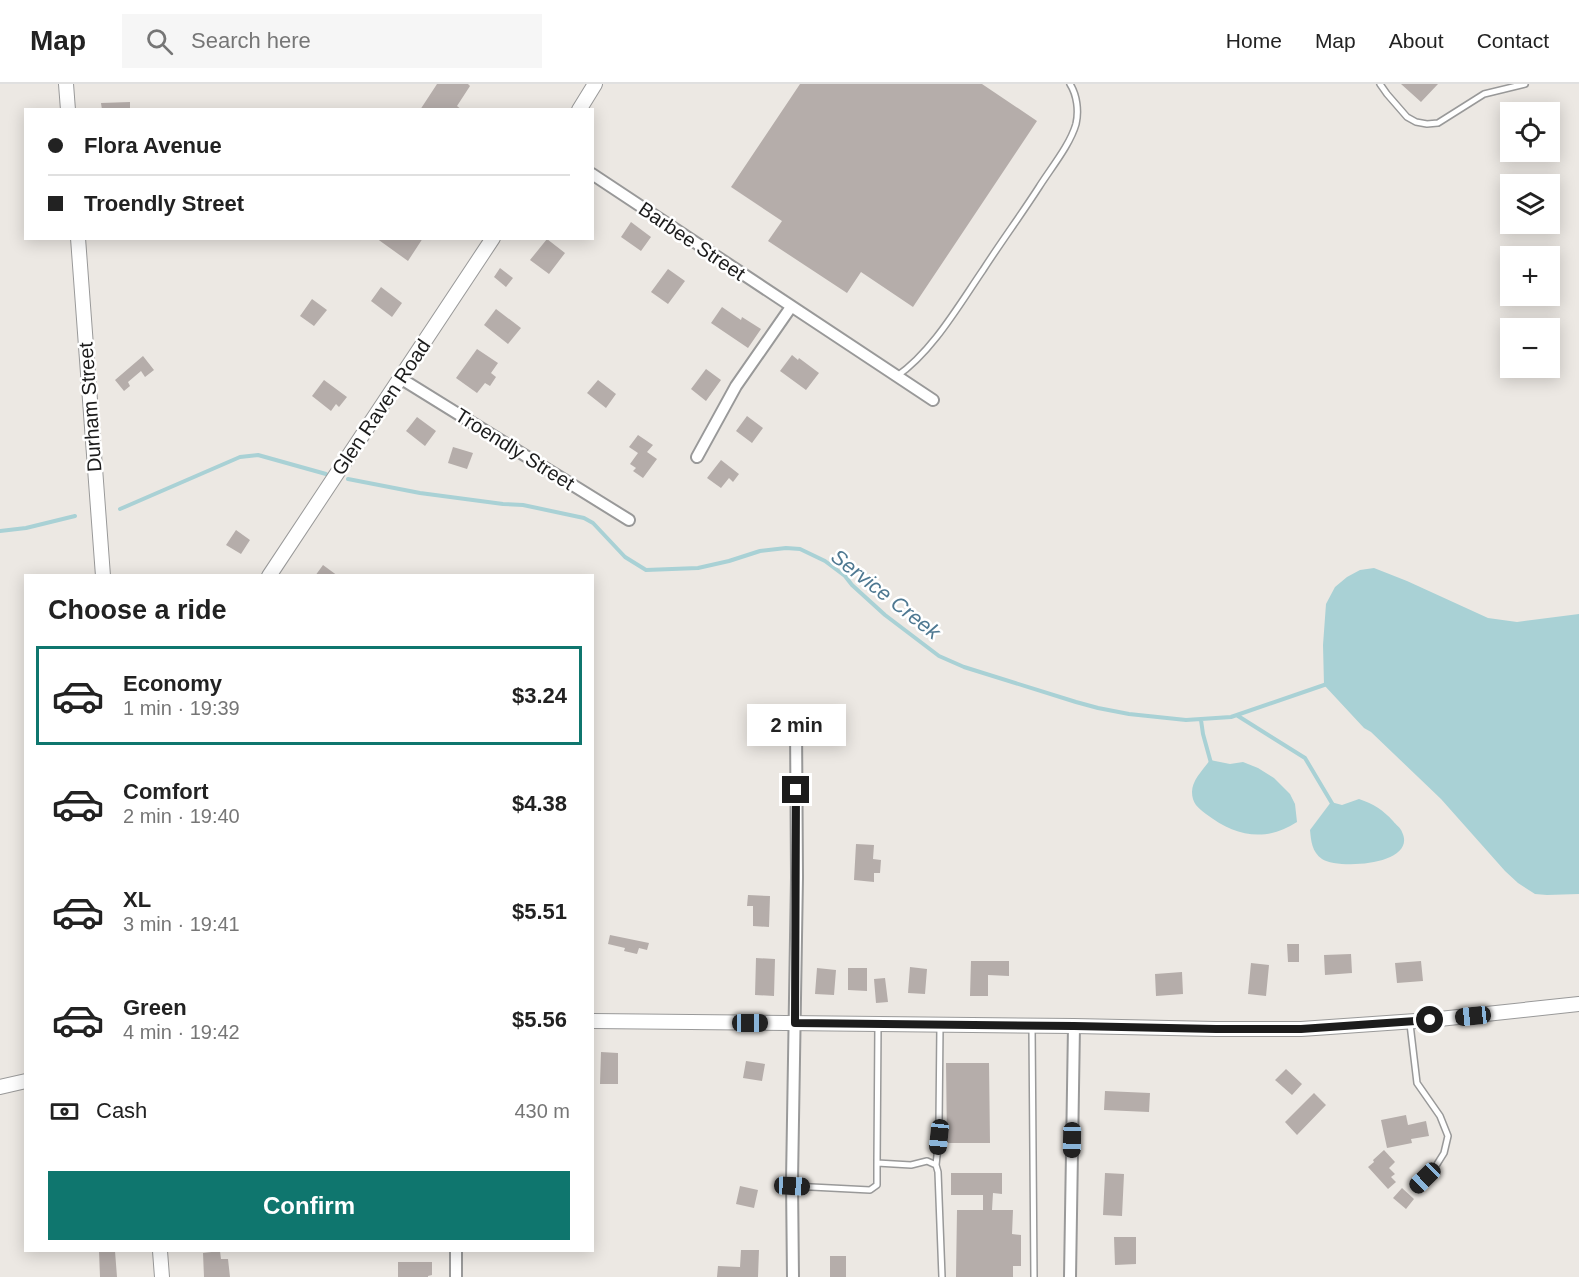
<!DOCTYPE html>
<meta charset="utf-8">
<style>
body{margin:0;font-family:Helvetica,sans-serif;background:#f6f6f6;color:#222;height:100vh;display:flex;flex-direction:column;font-size:22px;white-space:nowrap}
*{box-sizing:border-box;margin:0}
p{font-size:20px;color:#767676}
.icon{flex:none;width:33px;height:33px;fill:none;stroke:currentColor;stroke-width:2;stroke-linecap:round;stroke-linejoin:round}
.map{position:relative;flex:1;overflow:hidden}
.details{position:absolute;left:24px;top:490px;width:570px;height:678px;display:flex;flex-direction:column;background:#fff;border-radius:0px;box-shadow:0 3px 15px #0003}
.details>*{flex:none}
.top-card{position:absolute;left:24px;top:24px;width:570px;height:132px;border-radius:0px;box-shadow:0 3px 15px #0003;display:grid;align-content:center;height:132px;padding:0 24px;background:#fff}
.buttons{position:absolute;left:1500px;top:18px;display:grid;gap:12px}
.buttons a{display:grid;place-items:center;width:60px;height:60px;border-radius:0px;background:#fff;box-shadow:0 3px 15px #0003;font-size:30px}
.end{position:absolute;width:27px;height:27px;margin:-14px;border:8px solid #1c1c1c;background:#fff;box-shadow:0 0 0 3px #fff}
.from{border-radius:50%}
.bubble{position:absolute;height:42px;border-radius:0px;background:#fff;box-shadow:0 3px 15px #0003;font-size:20px;font-weight:700;line-height:42px;text-align:center}
.car{position:absolute;width:18px;height:36px;margin:-18px -9px;border-radius:8px;box-shadow:0 0 4px 2px #0007;background:linear-gradient(#222 24%,#8ab4d8 0 40%,#222 0 76%,#8ab4d8 0 86%,#222 0)}
.top-card b{display:flex;align-items:center;gap:21px;height:57px;font-size:22px}
.top-card b+b{border-top:2px solid #e0e0e0}
.top-card i{width:15px;height:15px;background:#222}
ul{padding:0;list-style:none}
li{display:flex;align-items:center;gap:18px;height:99px;margin:0 12px 9px;padding:0 12px;border:3px solid transparent;border-radius:0px}
li div{flex:1}
li b{display:block;font-size:22px}
li em{font-style:normal;font-weight:700}
li.on{border-color:#0f766e}
li>.icon{width:54px;height:54px;stroke-width:1.5}
h2{padding:0 24px;font-size:27px;line-height:72px}
.pay{display:flex;align-items:center;gap:15px;height:66px;padding:0 24px;font-size:22px}
.pay p{margin-inline-start:auto}
.cta{display:flex;gap:12px;margin-top:auto;padding:12px 24px}
.cta a{flex:1;height:69px;border-radius:0px;background:#0f766e;color:#fff;font-size:24px;font-weight:700;line-height:69px;text-align:center}
header{display:flex;align-items:center;gap:36px;box-sizing:border-box;height:84px;padding:0 30px;background:#fff;border-bottom:2px solid #e0e0e0}
header strong{font-size:28px}
nav{display:flex;gap:33px;margin-inline-start:auto;font-size:21px}
.search{width:420px;height:54px;background:#f6f6f6;display:flex;align-items:center;gap:15px;box-sizing:border-box;padding:0 21px;border-radius:0px;color:#767676;font-size:22px}
.map>svg:first-child{display:block}
</style>
<header>
<strong>Map</strong>
<div class="search"><svg class="icon" aria-label="search" viewBox="0 0 24 24"><circle cx="10" cy="10" r="6"/><path d="M15 15l6 6"/></svg>Search here</div>
<nav><a>Home</a><a>Map</a><a>About</a><a>Contact</a></nav>
</header>
<div class="map">
<svg width="1579" height="1193" viewBox="0 0 1579 1193">
<rect width="100%" height="100%" fill="#ece8e3"/>
<!-- water -->
<path fill="#a9d1d5" d="M1374,484L1407,497L1488,534L1517,538L1579,530V810L1547,811L1535,810L1518,799L1505,787L1441,715L1371,648L1364,644L1324,601L1323,561L1326,520L1335,503L1347,493L1360,486Z
M1210,676L1230,680L1243,678L1258,684L1274,694L1290,710L1295,720L1297,738C1265,759 1235,752 1206,730C1198,724 1192,719 1192,708C1192,696 1203,686 1210,676Z
M1359,715C1374,720 1383,726 1393,737C1396,741 1401,744 1402,748C1418,781 1339,786 1322,775C1312,768 1311,757 1310,746L1331,718L1342,721Z"/>
<g fill="none" stroke-linecap="round" stroke-linejoin="round">
<!-- stream -->
<path stroke="#a9d1d5" stroke-width="4" d="M348,395L420,409L503,420L523,421L584,434L593,439L625,473L646,486L698,484L729,477L760,467L786,464L800,465L825,477L845,492L852,501L885,531L939,572L964,583L1076,618L1098,624L1129,630L1186,636L1231,633L1327,600
M120,425L240,373L258,371L326,390
M0,447L26,444L75,432
M1238,632L1305,674L1333,721
M1201,636L1203,650L1211,679"/>
</g>
<!-- building -->
<path fill="#b5adaa" d="M437,0H468L470,2L457,22L462,26H420Z
M800,0H982L1037,37L913,223L861,188L847,209L768,157L782,137L731,103Z
M1401,0H1438L1421,18Z
M130,18V26H102L101,19Z
M631,138L651,153L641,167L621,153Z
M376,154H423L408,177Z
M547,155L565,169L549,190L530,176Z
M500,184L513,194L506,203L494,193Z
M668,185L685,197L668,220L651,208Z
M381,203L402,219L392,233L371,217Z
M312,215L327,226L314,242L300,232Z
M722,223L741,236L742,233L761,245L748,264L711,239Z
M496,225L521,244L508,260L484,241Z
M477,265L498,279L491,289L496,293L490,302L485,299L477,309L456,294Z
M792,271L798,276L799,274L819,289L806,306L780,287Z
M143,272L154,286L145,293L141,287L128,298L130,302L124,307L115,296Z
M706,285L721,296L706,317L691,305Z
M324,296L347,313L339,323L336,320L331,327L312,312Z
M598,296L616,310L606,324L587,309Z
M747,332L763,344L752,359L736,347Z
M417,333L436,347L425,362L406,347Z
M638,351L653,361L647,368L657,375L643,394L633,387L636,384L630,380L638,369L629,363Z
M453,363L473,369L467,385L448,379Z
M721,376L739,390L733,398L729,394L721,404L707,394Z
M236,446L250,456L241,470L226,461Z
M323,481L338,492H315Z
M856,760L874,761L873,775L881,776L880,789H874V798L854,796Z
M748,811L770,812L769,843L753,842V822H747Z
M610,851L649,859L647,866L639,864L637,870L624,867L625,864L608,860Z
M1287,860H1299V878H1288Z
M1351,870L1352,889L1325,891L1324,871Z
M756,874L775,875L774,912L755,911Z
M971,877H1009V892L988,891V912H970Z
M1421,877L1423,897L1397,899L1395,879Z
M1251,879L1269,881L1266,912L1248,910Z
M910,883L927,885L925,910L908,909Z
M817,884L836,886L834,911L815,910Z
M848,884H867V907L848,906Z
M1182,888L1183,910L1156,912L1155,890Z
M885,894L888,918L876,919L874,895Z
M601,968L618,969V1000H600Z
M746,977L765,980L762,997L743,994Z
M946,979H989L990,1059H947Z
M1286,985L1302,1000L1292,1011L1275,996Z
M1105,1007L1150,1009L1149,1028L1104,1026Z
M1314,1009L1326,1021L1297,1051L1285,1038Z
M1406,1031L1408,1041L1426,1037L1429,1052L1411,1055L1412,1059L1387,1064L1381,1036Z
M1384,1066L1395,1078L1389,1084L1395,1090L1391,1093L1396,1098L1388,1105L1368,1083L1374,1078L1373,1076Z
M951,1089H1002V1110L993,1109L992,1126H1013L1012,1150L1021,1151V1182H1013V1193H956L957,1126H983V1111H951Z
M1105,1089L1124,1090L1122,1132L1103,1131Z
M740,1102L758,1106L754,1124L736,1120Z
M1402,1104L1414,1115L1406,1125L1393,1114Z
M1114,1153H1136V1180L1115,1181Z
M741,1166H759L758,1193H717L718,1182L740,1183Z
M99,1167H115L117,1193H100Z
M220,1167L221,1175H228L230,1193H204L203,1169Z
M830,1172H846V1193H830Z
M398,1178H432V1191L428,1192V1193H398Z"/>
<g fill="none" stroke-linecap="round" stroke-linejoin="round">
<!-- service casing -->
<g stroke="#999" stroke-width="8">
<path id="service" d="M1380,0L1387,10L1407,33L1416,38L1427,40L1438,39L1484,10L1525,0
M897,292C932,268 959,221 983,186C1001,158 1021,131 1039,103C1051,84 1070,61 1076,40C1079,27 1077,11 1070,0
M1410,940L1417,999L1440,1032L1448,1052L1444,1069L1434,1085L1416,1103
M1032,943L1034,1193
M939,1039L940,942
M877,1079L878,940
M936,1081L939,1053
M792,1102L870,1106L877,1101V1079L911,1081L927,1077L936,1081L938,1088L942,1193"/>
</g>
<!-- minor casing -->
<g stroke="#999" stroke-width="14">
<path id="minor" d="M592,90L933,316
M400,294L629,436
M697,373L736,302L791,223
M456,1193V1167
M793,1193L792,1097L797,793L796,641
M1070,1193L1074,942"/>
</g>
<!-- tertiary casing -->
<g stroke="#999" stroke-width="16">
<path id="tertiary" d="M66,0L68,26
M579,26L595,0
M78,154L103,492
M269,492L493,154
M592,937L1074,942L1216,945H1301L1430,936L1579,920
M0,1003L26,997
M160,1167L162,1193"/>
</g>
<!-- service -->
<use href="#service" stroke="#fff" stroke-width="5"/>
<!-- minor -->
<use href="#minor" stroke="#fff" stroke-width="10"/>
<!-- tertiary -->
<use href="#tertiary" stroke="#fff" stroke-width="14"/>
</g>
<g fill="none" stroke-linecap="round" stroke-linejoin="round">
<!-- route -->
<path stroke="#1c1c1c" stroke-width="8" d="M796,706L795,939L1074,942L1216,945H1301L1430,936"/>
</g>
<g text-anchor="middle" dominant-baseline="central" stroke-width="5" stroke-linejoin="round" paint-order="stroke">
<!-- street labels -->
<g font-size="20" fill="#1c1c1c" stroke="#fff">
<text transform="translate(692 157) rotate(34)">Barbee Street</text>
<text transform="translate(90 323) rotate(-94)">Durham Street</text>
<text transform="translate(381 323) rotate(-56)">Glen Raven Road</text>
<text transform="translate(515 365) rotate(32)">Troendly Street</text>
</g>
<!-- water labels -->
<g font-size="21" font-style="italic" fill="#4e7891" stroke="#fff">
<text transform="translate(886 510) rotate(38)">Service Creek</text>
</g>
</g>
</svg>
<div class="buttons">
<a><svg class="icon" aria-label="locate" viewBox="0 0 24 24"><circle cx="12" cy="12" r="6"/><path d="M12 2v4M12 18v4M2 12h4M18 12h4"/></svg></a>
<a><svg class="icon" aria-label="layers" viewBox="0 0 24 24"><path d="M12 4l9 5-9 5-9-5zM3 14l9 5 9-5"/></svg></a>
<a>+</a>
<a>−</a>
</div>
<i class="end from" style="left:1430px;top:936px"></i>
<i class="end" style="left:796px;top:706px"></i>
<div class="bubble" style="left:747px;top:620px;width:99px">2 min</div>
<i class="car" style="left:1473px;top:932px;rotate:264deg"></i>
<i class="car" style="left:750px;top:939px;rotate:90deg"></i>
<i class="car" style="left:939px;top:1053px;rotate:186deg"></i>
<i class="car" style="left:1072px;top:1056px;rotate:181deg"></i>
<i class="car" style="left:1425px;top:1094px;rotate:226deg"></i>
<i class="car" style="left:792px;top:1102px;rotate:93deg"></i>
<div class="top-card">
<b><i class="from"></i>Flora Avenue</b>
<b><i></i>Troendly Street</b>
</div>
<section class="details">
<h2>Choose a ride</h2>
<ul>
<li class="on"><svg class="icon" aria-label="car" viewBox="0 0 24 24"><path d="M5 17H2v-5l4-1 3-4h7l3 4 3 1v5h-3M9 17h6M6 11h13"/><circle cx="7" cy="17" r="2"/><circle cx="17" cy="17" r="2"/></svg><div><b>Economy</b><p>1 min · 19:39</p></div><em>$3.24</em></li>
<li><svg class="icon" aria-label="car" viewBox="0 0 24 24"><path d="M5 17H2v-5l4-1 3-4h7l3 4 3 1v5h-3M9 17h6M6 11h13"/><circle cx="7" cy="17" r="2"/><circle cx="17" cy="17" r="2"/></svg><div><b>Comfort</b><p>2 min · 19:40</p></div><em>$4.38</em></li>
<li><svg class="icon" aria-label="car" viewBox="0 0 24 24"><path d="M5 17H2v-5l4-1 3-4h7l3 4 3 1v5h-3M9 17h6M6 11h13"/><circle cx="7" cy="17" r="2"/><circle cx="17" cy="17" r="2"/></svg><div><b>XL</b><p>3 min · 19:41</p></div><em>$5.51</em></li>
<li><svg class="icon" aria-label="car" viewBox="0 0 24 24"><path d="M5 17H2v-5l4-1 3-4h7l3 4 3 1v5h-3M9 17h6M6 11h13"/><circle cx="7" cy="17" r="2"/><circle cx="17" cy="17" r="2"/></svg><div><b>Green</b><p>4 min · 19:42</p></div><em>$5.56</em></li>
</ul>
<div class="pay"><svg class="icon" aria-label="cash" viewBox="0 0 24 24"><path d="M3 7h18v10H3z"/><circle cx="12" cy="12" r="2"/></svg>Cash<p>430 m</p></div>
<div class="cta"><a>Confirm</a></div>
</section>
</div>
